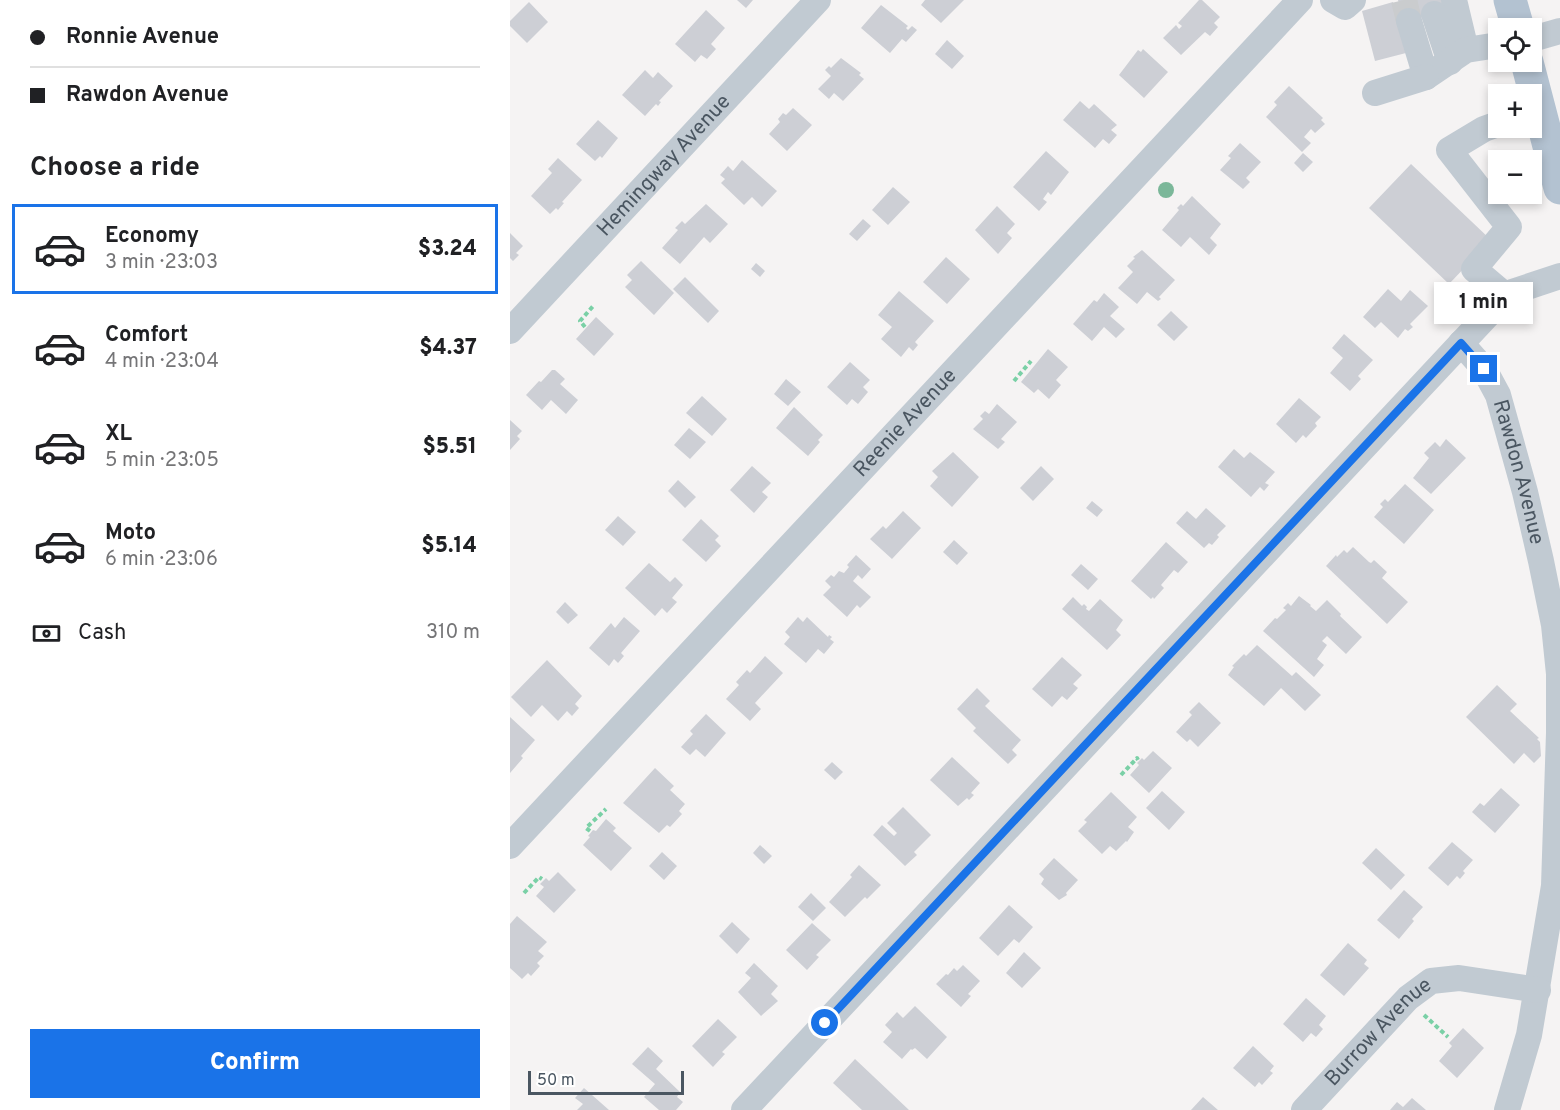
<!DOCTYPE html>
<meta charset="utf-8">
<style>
body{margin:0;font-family:Overpass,sans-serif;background:#f2f2f2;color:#202124;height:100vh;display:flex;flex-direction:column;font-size:22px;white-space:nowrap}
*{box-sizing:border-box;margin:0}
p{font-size:20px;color:#757577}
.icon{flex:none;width:33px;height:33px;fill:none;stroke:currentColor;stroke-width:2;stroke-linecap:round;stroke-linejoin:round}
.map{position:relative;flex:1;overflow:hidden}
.side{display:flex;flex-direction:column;background:#fff;width:510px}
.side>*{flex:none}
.hud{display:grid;align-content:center;height:132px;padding:0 30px;background:#fff}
.buttons{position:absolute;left:978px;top:18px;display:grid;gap:12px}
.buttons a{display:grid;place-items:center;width:54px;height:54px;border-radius:0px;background:#fff;box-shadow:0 3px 9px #0003;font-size:30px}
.scale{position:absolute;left:18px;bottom:15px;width:156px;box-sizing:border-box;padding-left:6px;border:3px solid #4a5661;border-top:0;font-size:16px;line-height:21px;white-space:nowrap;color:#4a5661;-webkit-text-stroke:4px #fff;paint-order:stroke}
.end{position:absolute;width:27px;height:27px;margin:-14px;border:8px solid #1a73e8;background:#fff;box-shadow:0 0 0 3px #fff}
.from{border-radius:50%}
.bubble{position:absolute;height:42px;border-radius:0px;background:#fff;box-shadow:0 3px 9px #0003;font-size:20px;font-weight:800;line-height:42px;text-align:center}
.hud b{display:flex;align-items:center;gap:21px;height:57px;font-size:22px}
.hud b+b{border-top:2px solid #e0e0e0}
.hud i{width:15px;height:15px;background:#202124}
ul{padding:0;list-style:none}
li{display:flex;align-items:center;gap:18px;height:90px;margin:0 12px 9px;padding:0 18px;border:3px solid transparent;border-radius:0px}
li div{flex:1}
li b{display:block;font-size:22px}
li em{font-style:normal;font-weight:800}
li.active{border-color:#1a73e8}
li>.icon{width:54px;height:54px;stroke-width:1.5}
h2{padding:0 30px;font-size:27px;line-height:72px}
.pay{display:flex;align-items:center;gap:15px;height:66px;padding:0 30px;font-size:22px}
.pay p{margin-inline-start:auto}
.cta{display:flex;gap:12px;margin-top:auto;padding:12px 30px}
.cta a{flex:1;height:69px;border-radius:0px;background:#1a73e8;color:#fff;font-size:24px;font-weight:800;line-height:69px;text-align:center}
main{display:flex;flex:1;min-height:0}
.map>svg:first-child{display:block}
</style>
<main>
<section class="side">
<div class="hud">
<b><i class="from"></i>Ronnie Avenue</b>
<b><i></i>Rawdon Avenue</b>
</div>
<h2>Choose a ride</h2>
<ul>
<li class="active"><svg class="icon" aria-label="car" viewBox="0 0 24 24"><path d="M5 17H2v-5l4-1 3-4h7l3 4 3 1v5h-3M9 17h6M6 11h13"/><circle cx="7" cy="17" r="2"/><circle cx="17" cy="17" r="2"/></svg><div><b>Economy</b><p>3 min · 23:03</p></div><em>$3.24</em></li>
<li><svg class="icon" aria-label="car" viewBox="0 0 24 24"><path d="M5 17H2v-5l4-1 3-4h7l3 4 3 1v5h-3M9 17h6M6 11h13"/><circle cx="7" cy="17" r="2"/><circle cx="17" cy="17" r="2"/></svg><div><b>Comfort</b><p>4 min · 23:04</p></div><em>$4.37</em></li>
<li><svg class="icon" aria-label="car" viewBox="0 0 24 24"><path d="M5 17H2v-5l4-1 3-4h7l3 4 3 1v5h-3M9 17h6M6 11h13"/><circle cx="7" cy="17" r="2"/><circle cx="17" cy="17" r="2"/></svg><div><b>XL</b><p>5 min · 23:05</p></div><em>$5.51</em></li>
<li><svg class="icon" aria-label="car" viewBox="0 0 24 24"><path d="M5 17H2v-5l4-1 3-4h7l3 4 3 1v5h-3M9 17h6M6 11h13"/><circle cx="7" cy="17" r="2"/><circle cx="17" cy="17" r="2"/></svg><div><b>Moto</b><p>6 min · 23:06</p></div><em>$5.14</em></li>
</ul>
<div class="pay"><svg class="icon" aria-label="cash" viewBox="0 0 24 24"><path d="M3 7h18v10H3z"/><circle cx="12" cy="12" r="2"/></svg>Cash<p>310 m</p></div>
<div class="cta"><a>Confirm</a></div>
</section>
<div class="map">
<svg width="1050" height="1110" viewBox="0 0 1050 1110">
<rect width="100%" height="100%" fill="#f5f3f3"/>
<!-- building -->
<path fill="#cdcfd5" d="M227,0H243L236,8Z
M415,0H454L431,23L411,5Z
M689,0H692L710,17L704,23L708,27L700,36L695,32L671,55L653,38L666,25L669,29L672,26L668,23Z
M888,0H940L942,9L894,22Z
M19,2L38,22L17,43L0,26V21Z
M883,2L896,53L865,61L852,11Z
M371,5L398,26L396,28L398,30L402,26L407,30L396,42L392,39L380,53L351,28Z
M196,10L215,28L201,44L206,49L197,59L191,55L185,62L165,44Z
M437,40L454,56L442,69L425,54Z
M633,49L658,72L634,98L609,75L628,50L631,52Z
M331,58L351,73L349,75L354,79L333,101L324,93L319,99L308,89L321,76L315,70L319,66L321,68Z
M135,70L143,78L148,72L163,86L149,101L151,102L148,106L146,104L135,116L112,95Z
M779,86L813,118L811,120L815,124L805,133L801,129L794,137L801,143L792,152L756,117L767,105L764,102Z
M570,101L579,109L584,104L607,125L601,130L607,135L599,144L593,139L585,148L553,120Z
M283,108L302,125L277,151L259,134L270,122L268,119L273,113L276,115Z
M88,120L108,138L92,158L90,156L85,161L66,144Z
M730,143L751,162L736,178L740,182L733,189L710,170L721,158L718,156Z
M536,151L559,172L541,195L538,192L533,199L537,202L529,211L503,187Z
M793,153L803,162L793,172L784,163Z
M48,158L72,180L52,202L54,203L48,210L46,208L40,214L21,196L42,173L38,169Z
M232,160L267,191L252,207L242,197L234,205L211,183L215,179L210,175L218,166L223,171Z
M901,164L981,240L939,284L859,208Z
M383,187L400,202L378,225L362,210Z
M682,196L711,224L700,238L707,245L699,255L680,237L671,247L652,230L669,210L667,208L671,204L673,206Z
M196,204L218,224L200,243L194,237L170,264L152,248L168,230L165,228L172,221L175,224Z
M487,206L505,224L497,233L502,238L488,254L465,230Z
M353,219L361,226L347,241L339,234Z
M0,233L13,246L6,253L9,255L3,261L0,258Z
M632,250L665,280L649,297L651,299L648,301L637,292L627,304L608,288L623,272L617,266L625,258L623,257Z
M436,257L460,279L437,304L413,282Z
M131,261L164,293L144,315L115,287L122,280L117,275Z
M246,263L255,271L250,277L241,269Z
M175,277L209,311L198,323L163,289Z
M878,289L891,301L900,290L918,306L900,324L903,327L898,331L895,329L888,338L871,322L865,328L853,317Z
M389,291L424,321L405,342L408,345L403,351L399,347L391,357L371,339L382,327L368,315Z
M594,293L609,307L600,316L615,329L606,338L594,327L582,341L563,324L584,300L587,302Z
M661,311L678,327L664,341L647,325Z
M86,317L104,334L84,356L66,339Z
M834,334L863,360L848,376L851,379L840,391L820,373L833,358L822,348Z
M538,349L558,367L546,380L551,385L539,399L528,389L524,393L511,382Z
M340,362L360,380L353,387L358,392L348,404L342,399L337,405L317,387Z
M42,370H45L55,379L50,384L68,400L56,414L41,400L32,410L16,395L29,381L31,382Z
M276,379L291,392L278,406L264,394Z
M192,396L217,419L202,436L176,413Z
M789,398L811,417L805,423L807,426L796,438L793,435L786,443L766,424Z
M487,404L507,422L491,439L495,442L488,449L463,429L473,419L470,416L475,411L479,414Z
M284,407L313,435L308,440L310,442L298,456L266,428Z
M0,420L12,431L7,436L10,439L0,450Z
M179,428L196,442L180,459L164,445Z
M936,439L956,458L921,494L903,478L919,458L914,453L925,442L930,447Z
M724,449L734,458L740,452L765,472L755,483L759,485L754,491L750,487L741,497L708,467Z
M443,452L469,477L442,507L420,486L428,477L422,471Z
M242,466L261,483L252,492L258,497L244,513L220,490Z
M531,466L544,479L523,501L510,488Z
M168,480L186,497L175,508L158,491Z
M895,484L924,510L894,544L864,517L873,507L870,504L875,499L878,502Z
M582,501L593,510L587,517L576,508Z
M696,508L716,526L707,535L709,537L702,545L699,543L694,548L666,523L677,511L686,519Z
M393,511L411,528L382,559L360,539L373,526L376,529Z
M108,516L126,532L113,546L95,530Z
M191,519L209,536L205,540L211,546L196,562L172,540Z
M444,540L458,553L447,565L433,552Z
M656,542L678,562L668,573L664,570L651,585L654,588L644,599L643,597L641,599L621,581Z
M843,547L859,562L861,563L864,560L877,572L872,578L898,602L877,624L816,566L826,555L827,557L834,550L837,553Z
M346,555L361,569L352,579L348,575L343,581L361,597L350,608L347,605L337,617L313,595L321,587L315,581L321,575L324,577L329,571L334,573L339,567L337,565Z
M139,563L160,582L165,577L173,585L162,598L167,602L157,613L152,608L145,616L115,588Z
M571,564L588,579L578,590L561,575Z
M789,596L801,605L800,606L806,611L817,600L831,614L830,616L852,637L836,654L817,636L812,641L817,645L807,659L814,665L804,677L753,631L765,618L767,619L776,610L773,608L778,603L781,606Z
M563,597L572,606L574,604L577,607L576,609L579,611L590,599L613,620L606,630L611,635L597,650L552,609Z
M55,602L68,615L58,624L46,612Z
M114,617L130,631L111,653L114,656L108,663L104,659L99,666L79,648L101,623L105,628Z
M288,617L293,622L297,617L318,637L319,635L322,637L320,639L324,642L314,654L308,649L296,663L274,644L280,637L275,632Z
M747,645L782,676L786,672L811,695L795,711L771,688L754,706L718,675L724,667L722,666L734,654L736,656Z
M255,656L273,673L245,703L251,709L240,721L216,699L229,685L226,682L237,670L240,673Z
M552,657L572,675L563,684L568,688L557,700L552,696L542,707L522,689Z
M37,660L72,696L65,704L69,708L62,716L57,711L48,721L32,705L21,717L1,697Z
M987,685L1007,704L1000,711L1029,738L1027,739L1030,742L1031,756L1024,763L1014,753L1004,764L956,717Z
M467,688L480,701L475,706L511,740L502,750L507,755L498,764L463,731L466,728L447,709Z
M689,702L711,723L688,747L680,739L677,742L666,732L682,715L679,712Z
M196,714L216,733L195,757L186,749L180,755L171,747L183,734L180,731Z
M0,717L25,740L11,756L13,758L0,773Z
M643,751L662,768L639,793L620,775L629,765L627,763L632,758L634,760Z
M442,757L470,783L461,793L464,795L459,800L457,798L448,806L420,780Z
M322,762L333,772L325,780L314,770Z
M145,768L164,786L160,790L175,804L169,811L172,814L160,827L157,825L149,833L113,803Z
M991,788L1010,805L985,833L962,812L970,803L974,806Z
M652,791L675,812L659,830L636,808Z
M601,792L627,817L618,827L624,832L617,842L616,841L606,851L600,846L592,854L568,831L577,822L574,820Z
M393,807L421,835L404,852L407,855L395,866L363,835L372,825L384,836L387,833L377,823Z
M96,819L106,828L103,831L122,848L101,871L73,845L80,837L78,836L83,830L86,831Z
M942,842L963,860L953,871L955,873L950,879L947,876L938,886L918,868Z
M250,845L262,856L254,864L243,853Z
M866,848L895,875L881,890L852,863Z
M152,852L167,866L154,880L139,866Z
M544,858L568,880L556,893L557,895L549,900L531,884L534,879L529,874Z
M349,865L371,885L357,899L355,897L335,917L319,902L342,877L340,875Z
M48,872L66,890L44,913L26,896L34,887L30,884L36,878L39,881Z
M894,890L913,907L902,919L904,921L889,939L867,920Z
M301,893L316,908L303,921L288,907Z
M499,905L523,927L509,943L504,939L488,956L469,938Z
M7,916L37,942L28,951L34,956L27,963L30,966L21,976L18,973L12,979L0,968V924Z
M222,922L240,939L227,954L209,936Z
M302,923L321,940L306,955L309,957L297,970L276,950Z
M838,943L857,960L854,964L859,968L834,996L810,975Z
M514,952L531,968L512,988L496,973Z
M244,963L268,986L261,994L268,1001L251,1016L228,992L241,978L235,973Z
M453,965L470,981L458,994L461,996L451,1007L426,984L436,974L438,975L444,968L447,971Z
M796,998L816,1016L809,1025L813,1029L806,1037L801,1033L793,1042L773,1024Z
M405,1006L437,1037L417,1059L405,1048L402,1050L401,1049L392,1059L373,1042L382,1032L375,1025L387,1012L393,1018Z
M208,1019L227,1037L212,1052L215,1054L203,1067L182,1046Z
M953,1028L974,1048L947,1078L929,1061L942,1046L939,1043Z
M743,1046L764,1066L760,1071L763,1073L752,1085L749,1082L745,1087L723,1068Z
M138,1047L153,1061L146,1069L170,1092L167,1097L173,1102L166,1110H149L134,1097L145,1084L122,1064Z
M345,1059L399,1110H352L323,1083Z
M74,1088L82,1095L99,1110H67L73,1104L65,1098Z
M693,1097L708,1110H681Z
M902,1098L916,1110H880L887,1102L893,1107Z"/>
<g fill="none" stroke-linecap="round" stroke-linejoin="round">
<!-- minor-tunnel -->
<path stroke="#caccce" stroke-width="26" stroke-dasharray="26 13" stroke-linecap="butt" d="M894,0L899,21"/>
<!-- path -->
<path stroke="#7ad0a6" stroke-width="4" stroke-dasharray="4.5 3" stroke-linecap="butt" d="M75,327L70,321L84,305
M504,381L521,361
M611,775L627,758L628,760
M80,831L76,828L96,809
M14,893L29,877L32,879
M914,1015L938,1037"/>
<!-- minor -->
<g stroke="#c1cad2" stroke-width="26">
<path d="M823,0L835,7L843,0"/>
<path d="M944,0L956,50"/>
<path d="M924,14L940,62"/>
<path d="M899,21L916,77L956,50L988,45"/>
<path d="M1022,39L1050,31"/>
<path d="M865,93L916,77"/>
<path d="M988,124L974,129L939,150L999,227L964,269L997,297"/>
<path id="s1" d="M0,331L308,0"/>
<path id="s2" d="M951,343L974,369L988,395L1015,492L1031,561L1044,625L1049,674V733L1044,886L1019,1035L997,1110"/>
<path id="s3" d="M0,846L790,0"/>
<path d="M234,1110L987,305L1002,292L1050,276"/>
<path id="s4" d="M794,1110L898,998L921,981L949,978L1028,990"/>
</g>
<!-- major -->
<path stroke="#b3c2d1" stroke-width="33" d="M1000,0L1008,28
M1017,62L1050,188"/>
</g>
<!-- trees -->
<circle fill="#7bb799" cx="656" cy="190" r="8"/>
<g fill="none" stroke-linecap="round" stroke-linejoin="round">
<!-- route -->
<path stroke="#1a73e8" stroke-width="8" d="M315,1023L951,343L974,369"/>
</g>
<g text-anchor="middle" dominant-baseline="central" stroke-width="4.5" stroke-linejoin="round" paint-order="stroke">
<!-- street labels -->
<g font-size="21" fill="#4a5661" stroke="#fff">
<text stroke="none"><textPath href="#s1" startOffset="226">Hemingway Avenue</textPath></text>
<text stroke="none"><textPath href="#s3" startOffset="579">Reenie Avenue</textPath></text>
<text stroke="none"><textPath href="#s2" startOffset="144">Rawdon Avenue</textPath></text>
<text stroke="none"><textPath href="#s4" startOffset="108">Burrow Avenue</textPath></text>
</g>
</g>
</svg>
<div class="buttons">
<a><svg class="icon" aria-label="locate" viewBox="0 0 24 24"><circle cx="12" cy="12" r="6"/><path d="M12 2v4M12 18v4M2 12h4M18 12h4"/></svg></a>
<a>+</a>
<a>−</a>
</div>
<div class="scale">50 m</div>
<i class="end from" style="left:315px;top:1023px"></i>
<i class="end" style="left:974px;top:369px"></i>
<div class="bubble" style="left:924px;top:282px;width:99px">1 min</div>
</div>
</main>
